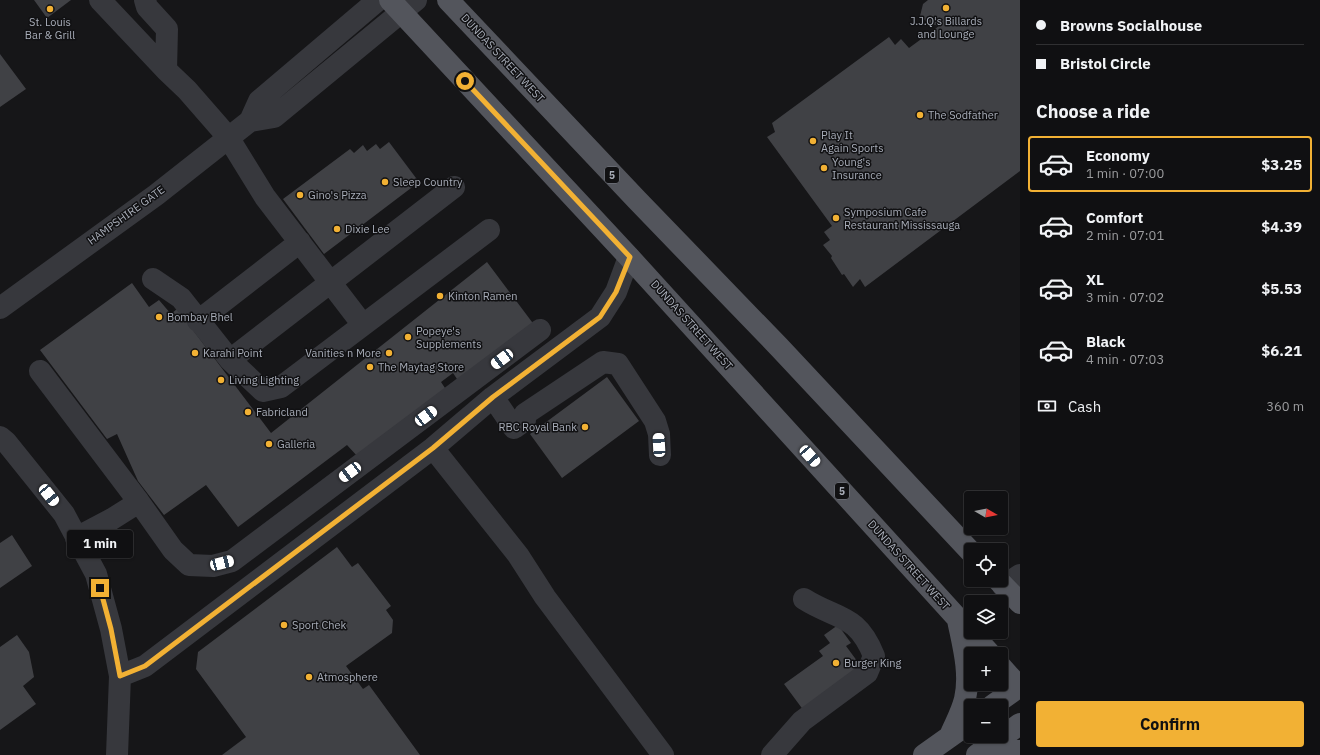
<!DOCTYPE html>
<meta charset="utf-8">
<style>
body{margin:0;font-family:"IBM Plex Sans",sans-serif;background:#19191b;color:#f1f3f6;height:100vh;display:flex;flex-direction:column;font-size:15px;white-space:nowrap}
*{box-sizing:border-box;margin:0}
p{font-size:13px;color:#9c9d9f}
.icon{flex:none;width:22px;height:22px;fill:none;stroke:currentColor;stroke-width:2;stroke-linecap:round;stroke-linejoin:round}
.map{position:relative;flex:1;overflow:hidden}
.side{display:flex;flex-direction:column;background:#101012;width:300px}
.side>*{flex:none}
.banner{display:grid;align-content:center;height:88px;padding:0 16px;background:#101012}
.needle{width:26px;rotate:99deg}
.buttons{position:absolute;left:964px;top:491px;display:grid;gap:8px}
.buttons a{display:grid;place-items:center;width:44px;height:44px;border-radius:4px;background:#101012;box-shadow:0 1px 3px #0004,0 0 0 1px #303032;font-size:20px}
.end{position:absolute;width:18px;height:18px;margin:-9px;border:5px solid #f2b134;background:#111;box-shadow:0 0 0 2px #111}
.from{border-radius:50%}
.bubble{position:absolute;height:28px;border-radius:4px;background:#101012;box-shadow:0 1px 3px #0004,0 0 0 1px #303032;font-size:13px;font-weight:700;line-height:28px;text-align:center}
.car{position:absolute;width:12px;height:24px;margin:-12px -6px;border-radius:5px;box-shadow:0 0 3px 1px #0007;background:linear-gradient(#fff 24%,#345 0 40%,#fff 0 76%,#345 0 86%,#fff 0)}
.banner b{display:flex;align-items:center;gap:14px;height:38px;font-size:15px}
.banner b+b{border-top:1px solid #303032}
.banner i{width:10px;height:10px;background:#f1f3f6}
ul{padding:0;list-style:none}
li{display:flex;align-items:center;gap:12px;height:56px;margin:0 8px 6px;padding:0 8px;border:2px solid transparent;border-radius:4px}
li div{flex:1}
li b{display:block;font-size:15px}
li em{font-style:normal;font-weight:700}
li.active{border-color:#f2b134}
li>.icon{width:36px;height:36px;stroke-width:1.5}
h2{padding:0 16px;font-size:18px;line-height:48px}
.pay{display:flex;align-items:center;gap:10px;height:44px;padding:0 16px;font-size:15px}
.pay p{margin-inline-start:auto}
.button{display:flex;gap:8px;margin-top:auto;padding:8px 16px}
.button a{flex:1;height:46px;border-radius:4px;background:#f2b134;color:#111;font-size:16px;font-weight:700;line-height:46px;text-align:center}
main{display:flex;flex:1;min-height:0}
.map>svg:first-child{display:block}
</style>
<main>
<div class="map">
<svg width="1020" height="755" viewBox="0 0 1020 755">
<rect width="100%" height="100%" fill="#161618"/>
<!-- building -->
<path fill="#404145" d="M34,0H71L47,18Z
M928,0H1020V171L865,287L860,279L853,287L844,274L842,275L831,258L832,256L823,245L830,240L824,232L832,226L767,137L775,132L772,123L889,37L895,45L901,39L909,48L939,26L928,23L920,16L923,4Z
M0,54L26,89L0,107Z
M389,142L419,182L324,254L283,199L350,149L354,153L363,145L367,151L376,144L380,149Z
M487,262L535,326L459,382L453,373L441,382L447,391L358,457L347,445L238,527L206,485L164,515L138,481L117,434L107,439L40,350L132,283L149,307L159,300L171,314L177,309L271,433Z
M607,377L639,421L562,478L530,434Z
M12,535L32,566L0,588V543Z
M337,547L352,567L358,563L391,606L386,610L393,620L392,633L346,666L363,689L369,685L420,755H222L246,737L196,669L198,652Z
M838,625L851,643L846,646L863,669L804,711L784,684L823,656L819,651L830,643L824,635Z
M17,635L29,652L34,677L23,686L36,704L0,730V647Z"/>
<g fill="none" stroke-linecap="round" stroke-linejoin="round">
<!-- minor -->
<path stroke="#37383d" stroke-width="22" d="M100,0L166,70L187,90L228,137L265,197L363,325
M145,0L147,7L167,29L166,70
M250,121L259,101L378,0
M153,279L181,298L230,360L263,391L281,387L489,230
M0,308L156,195L250,121L274,117L416,0
M198,321L300,242
M230,360L454,187
M40,371L139,502L173,550L189,565L213,566L232,561L540,330
M493,397L514,428L525,420V414L603,362L618,364L655,421L659,434L660,455
M0,437L6,442L64,514L96,574L111,629L120,676L117,755
M433,448L518,555L545,597L663,755
M76,538L112,519L139,502
M1003,586L1020,575
M120,676L145,666L433,448L493,397L600,317L616,292L629,257
M772,755L802,721L867,673L874,656C857,613 837,620 804,599"/>
<!-- major -->
<path stroke="#53555c" stroke-width="22" d="M390,0L629,257L990,654
M448,0L637,200L779,347L971,552
M998,580L1020,603
M1001,667L1020,688
M992,706L1020,686
M950,736C955,724 962,712 965,699C971,673 963,645 958,620
M924,755L962,728
M977,755L1020,724
M991,755L1012,751H1020"/>
</g>
<g fill="none" stroke-linecap="round" stroke-linejoin="round">
<!-- route -->
<path stroke="#f2b134" stroke-width="5" d="M100,588L111,629L120,676L145,666L433,448L493,397L600,317L616,292L630,257L465,81"/>
</g>
<!-- markers -->
<g fill="#f2b134" stroke="#111113" stroke-width="1.5">
<circle cx="946" cy="8" r="4"/>
<circle cx="50" cy="9" r="4"/>
<circle cx="920" cy="115" r="4"/>
<circle cx="813" cy="141" r="4"/>
<circle cx="824" cy="168" r="4"/>
<circle cx="385" cy="182" r="4"/>
<circle cx="300" cy="195" r="4"/>
<circle cx="836" cy="218" r="4"/>
<circle cx="337" cy="229" r="4"/>
<circle cx="440" cy="296" r="4"/>
<circle cx="159" cy="317" r="4"/>
<circle cx="408" cy="337" r="4"/>
<circle cx="195" cy="353" r="4"/>
<circle cx="389" cy="353" r="4"/>
<circle cx="370" cy="367" r="4"/>
<circle cx="221" cy="380" r="4"/>
<circle cx="248" cy="412" r="4"/>
<circle cx="585" cy="427" r="4"/>
<circle cx="269" cy="444" r="4"/>
<circle cx="284" cy="625" r="4"/>
<circle cx="836" cy="663" r="4"/>
<circle cx="309" cy="677" r="4"/>
</g>
<g text-anchor="middle" dominant-baseline="central" stroke-width="3" stroke-linejoin="round" paint-order="stroke">
<!-- shield labels -->
<g fill="#111113" stroke="#7b7e86" stroke-width="1">
<rect x="605" y="167" width="14" height="16" rx="3"/>
<rect x="835" y="483" width="14" height="16" rx="3"/>
</g>
<g font-size="10" font-weight="bold" fill="#a8adb8">
<text x="612" y="175">5</text>
<text x="842" y="491">5</text>
</g>
<!-- poi labels -->
<g font-size="11" fill="#a8adb8" stroke="#111113" text-anchor="start">
<text x="946" y="21" text-anchor="middle">J.J.Q's Billards<tspan x="946" dy="13">and Lounge</tspan></text>
<text x="50" y="22" text-anchor="middle">St. Louis<tspan x="50" dy="13">Bar &amp; Grill</tspan></text>
<text x="928" y="115">The Sodfather</text>
<text x="821" y="135">Play It<tspan x="821" dy="13">Again Sports</tspan></text>
<text x="832" y="162">Young's<tspan x="832" dy="13">Insurance</tspan></text>
<text x="393" y="182">Sleep Country</text>
<text x="308" y="195">Gino's Pizza</text>
<text x="844" y="212">Symposium Cafe<tspan x="844" dy="13">Restaurant Mississauga</tspan></text>
<text x="345" y="229">Dixie Lee</text>
<text x="448" y="296">Kinton Ramen</text>
<text x="167" y="317">Bombay Bhel</text>
<text x="416" y="331">Popeye's<tspan x="416" dy="13">Supplements</tspan></text>
<text x="203" y="353">Karahi Point</text>
<text x="381" y="353" text-anchor="end">Vanities n More</text>
<text x="378" y="367">The Maytag Store</text>
<text x="229" y="380">Living Lighting</text>
<text x="256" y="412">Fabricland</text>
<text x="577" y="427" text-anchor="end">RBC Royal Bank</text>
<text x="277" y="444">Galleria</text>
<text x="292" y="625">Sport Chek</text>
<text x="844" y="663">Burger King</text>
<text x="317" y="677">Atmosphere</text>
</g>
<!-- street labels -->
<g font-size="11" fill="#a8adb8" stroke="#111113">
<text transform="translate(503 58) rotate(47)">DUNDAS STREET WEST</text>
<text transform="translate(126 215) rotate(-36)">HAMPSHIRE GATE</text>
<text transform="translate(692 325) rotate(48)">DUNDAS STREET WEST</text>
<text transform="translate(909 565) rotate(48)">DUNDAS STREET WEST</text>
</g>
</g>
</svg>
<div class="buttons">
<a><svg class="needle" viewBox="-14 -14 28 28"><path d="M0-13l5 13h-10z" fill="#e53935"/><path d="M0 13l5-13h-10z" fill="#9c9d9f"/></svg></a>
<a><svg class="icon" aria-label="locate" viewBox="0 0 24 24"><circle cx="12" cy="12" r="6"/><path d="M12 2v4M12 18v4M2 12h4M18 12h4"/></svg></a>
<a><svg class="icon" aria-label="layers" viewBox="0 0 24 24"><path d="M12 4l9 5-9 5-9-5zM3 14l9 5 9-5"/></svg></a>
<a>+</a>
<a>−</a>
</div>
<i class="end from" style="left:465px;top:81px"></i>
<i class="end" style="left:100px;top:588px"></i>
<div class="bubble" style="left:67px;top:530px;width:66px">1 min</div>
<i class="car" style="left:502px;top:359px;rotate:233deg"></i>
<i class="car" style="left:426px;top:416px;rotate:53deg"></i>
<i class="car" style="left:659px;top:445px;rotate:357deg"></i>
<i class="car" style="left:810px;top:456px;rotate:138deg"></i>
<i class="car" style="left:350px;top:472px;rotate:233deg"></i>
<i class="car" style="left:49px;top:495px;rotate:141deg"></i>
<i class="car" style="left:222px;top:563px;rotate:75deg"></i>
</div>
<section class="side">
<div class="banner">
<b><i class="from"></i>Browns Socialhouse</b>
<b><i></i>Bristol Circle</b>
</div>
<h2>Choose a ride</h2>
<ul>
<li class="active"><svg class="icon" aria-label="car" viewBox="0 0 24 24"><path d="M5 17H2v-5l4-1 3-4h7l3 4 3 1v5h-3M9 17h6M6 11h13"/><circle cx="7" cy="17" r="2"/><circle cx="17" cy="17" r="2"/></svg><div><b>Economy</b><p>1 min · 07:00</p></div><em>$3.25</em></li>
<li><svg class="icon" aria-label="car" viewBox="0 0 24 24"><path d="M5 17H2v-5l4-1 3-4h7l3 4 3 1v5h-3M9 17h6M6 11h13"/><circle cx="7" cy="17" r="2"/><circle cx="17" cy="17" r="2"/></svg><div><b>Comfort</b><p>2 min · 07:01</p></div><em>$4.39</em></li>
<li><svg class="icon" aria-label="car" viewBox="0 0 24 24"><path d="M5 17H2v-5l4-1 3-4h7l3 4 3 1v5h-3M9 17h6M6 11h13"/><circle cx="7" cy="17" r="2"/><circle cx="17" cy="17" r="2"/></svg><div><b>XL</b><p>3 min · 07:02</p></div><em>$5.53</em></li>
<li><svg class="icon" aria-label="car" viewBox="0 0 24 24"><path d="M5 17H2v-5l4-1 3-4h7l3 4 3 1v5h-3M9 17h6M6 11h13"/><circle cx="7" cy="17" r="2"/><circle cx="17" cy="17" r="2"/></svg><div><b>Black</b><p>4 min · 07:03</p></div><em>$6.21</em></li>
</ul>
<div class="pay"><svg class="icon" aria-label="cash" viewBox="0 0 24 24"><path d="M3 7h18v10H3z"/><circle cx="12" cy="12" r="2"/></svg>Cash<p>360 m</p></div>
<div class="button"><a>Confirm</a></div>
</section>
</main>
